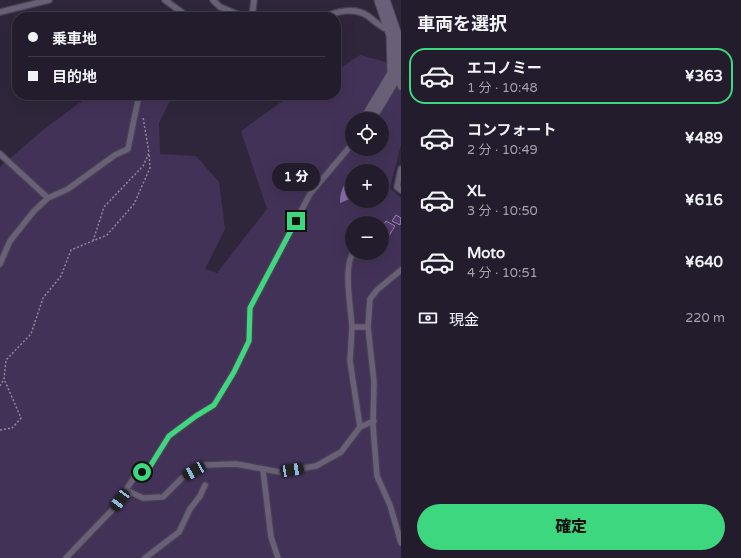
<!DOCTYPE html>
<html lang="ja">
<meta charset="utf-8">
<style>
body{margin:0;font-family:"Varela Round","Noto Sans JP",sans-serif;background:#2b2534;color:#f1f3f6;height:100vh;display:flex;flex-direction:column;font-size:15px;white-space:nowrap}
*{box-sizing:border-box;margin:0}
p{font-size:13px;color:#a3a1a9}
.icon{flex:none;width:22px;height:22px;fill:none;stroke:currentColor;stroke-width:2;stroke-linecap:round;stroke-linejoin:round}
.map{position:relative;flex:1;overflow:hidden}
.panel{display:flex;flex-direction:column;background:#231c2c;width:340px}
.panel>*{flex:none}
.guide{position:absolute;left:12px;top:12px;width:329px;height:88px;border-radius:16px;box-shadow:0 4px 16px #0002,0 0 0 1px #403a48;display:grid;align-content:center;height:88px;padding:0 16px;background:#231c2c}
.controls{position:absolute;left:345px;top:112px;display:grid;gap:8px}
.controls a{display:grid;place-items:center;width:44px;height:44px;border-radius:50%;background:#231c2c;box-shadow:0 4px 16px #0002,0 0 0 1px #403a48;font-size:20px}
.end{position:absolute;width:18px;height:18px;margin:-9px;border:5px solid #3cd77e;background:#111;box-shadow:0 0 0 2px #111}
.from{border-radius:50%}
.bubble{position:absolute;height:28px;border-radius:14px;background:#231c2c;box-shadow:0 4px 16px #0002,0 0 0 1px #403a48;font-size:13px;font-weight:800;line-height:28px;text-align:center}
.car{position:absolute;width:12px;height:24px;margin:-12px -6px;border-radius:5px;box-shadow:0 0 3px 1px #0007;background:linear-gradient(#222 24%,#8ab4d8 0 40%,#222 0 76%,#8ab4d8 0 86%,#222 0)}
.guide b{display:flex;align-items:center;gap:14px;height:38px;font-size:15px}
.guide b+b{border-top:1px solid #403a48}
.guide i{width:10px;height:10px;background:#f1f3f6}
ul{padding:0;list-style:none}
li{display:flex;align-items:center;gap:12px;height:56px;margin:0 8px 6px;padding:0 8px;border:2px solid transparent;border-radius:16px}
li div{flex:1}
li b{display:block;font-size:15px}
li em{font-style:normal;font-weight:800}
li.current{border-color:#3cd77e}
li>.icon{width:36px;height:36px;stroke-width:1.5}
h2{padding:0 16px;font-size:18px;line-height:48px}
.pay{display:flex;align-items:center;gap:10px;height:44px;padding:0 16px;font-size:15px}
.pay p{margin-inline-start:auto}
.button{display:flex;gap:8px;margin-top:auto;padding:8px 16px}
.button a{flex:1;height:46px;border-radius:24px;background:#3cd77e;color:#111;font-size:16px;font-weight:800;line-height:46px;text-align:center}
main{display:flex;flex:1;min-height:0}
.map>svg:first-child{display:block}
</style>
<main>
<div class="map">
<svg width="401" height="558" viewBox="0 0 401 558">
<rect width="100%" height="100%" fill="#2f263b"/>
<!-- green -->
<path fill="#433258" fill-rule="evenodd" d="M360,55L401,66V145L390,188L401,198V558H0V167L43,130L90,95H173L159,123L160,154L196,156L219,182L225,229L205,269L217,273L267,209L241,131L281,102L294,95H336V71ZM352,119H382V149H352ZM352,171H382V201H352ZM352,223H382V253H352Z"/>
<!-- water -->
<path fill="#876daa" d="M352,179V198L340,203C340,194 342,183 352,179Z"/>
<!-- building -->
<path fill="#533972" stroke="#9187a0" d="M396,215L401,218L400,225L392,221Z
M386,221L395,226L387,239L382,236V227Z
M366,253H378L374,259L366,255Z"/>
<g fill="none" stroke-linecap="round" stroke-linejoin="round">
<!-- lane casing -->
<g stroke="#484152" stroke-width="8">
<path id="lane" d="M165,0L188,17
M213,0L220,7L244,17
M0,12L49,0
M252,17L254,0
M325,17C337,11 355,7 368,16C376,22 381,28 391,31
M396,76L401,87
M352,144L310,194L250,308L249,341L234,372L214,405L196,416L169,436L149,468L135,476L126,490L143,498L163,497L182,478L205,465L236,464L280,472L316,466L341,452L360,427
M0,154L48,198
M401,169L397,187L401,190
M371,223L372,222
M353,253C343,268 351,308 352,327H368
M0,264L10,241L34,211L48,198L68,189L115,155L128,149L139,95
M401,270L377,290L370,299L368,327L374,382L373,426L377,476L390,505L401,543
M352,327L350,361L360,427L374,421
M263,470L271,537L278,558
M66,558L113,509L126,490
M145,558L179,532L190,509L200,496L205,485"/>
</g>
<!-- secondary casing -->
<g stroke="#484152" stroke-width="17">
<path id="secondary" d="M368,119L395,74L394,35L382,0"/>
</g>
<!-- path -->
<path stroke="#8f8899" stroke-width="1.5" stroke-dasharray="2 2" stroke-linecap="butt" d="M93,241L104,207L143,166L149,153L143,117
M0,386L4,379L6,360L31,334L43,298L61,276L71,250L107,235L134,204L150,168L149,153
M0,430L12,428L21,418L4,379"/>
<!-- lane -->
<use href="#lane" stroke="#696078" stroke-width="5.5"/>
<!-- secondary -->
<use href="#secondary" stroke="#696078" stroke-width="15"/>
</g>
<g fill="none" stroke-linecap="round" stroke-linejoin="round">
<!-- route -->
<path stroke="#3cd77e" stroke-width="5" d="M142,472L149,468L169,436L196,416L214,405L234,372L249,341L250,308L296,221"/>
</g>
</svg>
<div class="controls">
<a><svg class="icon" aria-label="locate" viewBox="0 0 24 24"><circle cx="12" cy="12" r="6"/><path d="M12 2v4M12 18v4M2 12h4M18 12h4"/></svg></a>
<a>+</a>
<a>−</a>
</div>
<i class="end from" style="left:142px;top:472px"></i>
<i class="end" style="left:296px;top:221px"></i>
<div class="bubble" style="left:272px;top:163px;width:48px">1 分</div>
<i class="car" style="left:292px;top:470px;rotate:81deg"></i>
<i class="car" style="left:194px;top:471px;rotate:241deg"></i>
<i class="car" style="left:120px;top:500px;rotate:216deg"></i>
<div class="guide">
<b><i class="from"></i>乗車地</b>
<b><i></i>目的地</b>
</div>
</div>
<section class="panel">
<h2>車両を選択</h2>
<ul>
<li class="current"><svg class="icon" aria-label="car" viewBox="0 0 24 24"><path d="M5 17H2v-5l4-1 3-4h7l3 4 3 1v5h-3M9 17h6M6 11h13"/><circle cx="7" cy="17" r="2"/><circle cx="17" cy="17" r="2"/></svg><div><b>エコノミー</b><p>1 分 · 10:48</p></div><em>¥363</em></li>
<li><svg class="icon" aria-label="car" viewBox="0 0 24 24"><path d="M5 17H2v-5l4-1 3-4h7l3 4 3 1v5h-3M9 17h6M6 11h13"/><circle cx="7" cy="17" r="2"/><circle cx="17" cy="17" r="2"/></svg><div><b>コンフォート</b><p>2 分 · 10:49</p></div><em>¥489</em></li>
<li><svg class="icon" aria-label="car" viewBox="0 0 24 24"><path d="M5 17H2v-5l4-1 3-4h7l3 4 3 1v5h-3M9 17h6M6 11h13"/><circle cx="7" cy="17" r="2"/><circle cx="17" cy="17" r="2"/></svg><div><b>XL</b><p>3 分 · 10:50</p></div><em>¥616</em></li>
<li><svg class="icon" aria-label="car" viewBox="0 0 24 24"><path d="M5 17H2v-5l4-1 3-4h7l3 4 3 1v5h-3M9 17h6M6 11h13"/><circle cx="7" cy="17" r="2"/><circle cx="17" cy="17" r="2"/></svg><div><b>Moto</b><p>4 分 · 10:51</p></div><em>¥640</em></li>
</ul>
<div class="pay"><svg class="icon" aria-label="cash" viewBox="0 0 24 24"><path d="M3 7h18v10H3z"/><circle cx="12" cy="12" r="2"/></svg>現金<p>220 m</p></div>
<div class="button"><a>確定</a></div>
</section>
</main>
